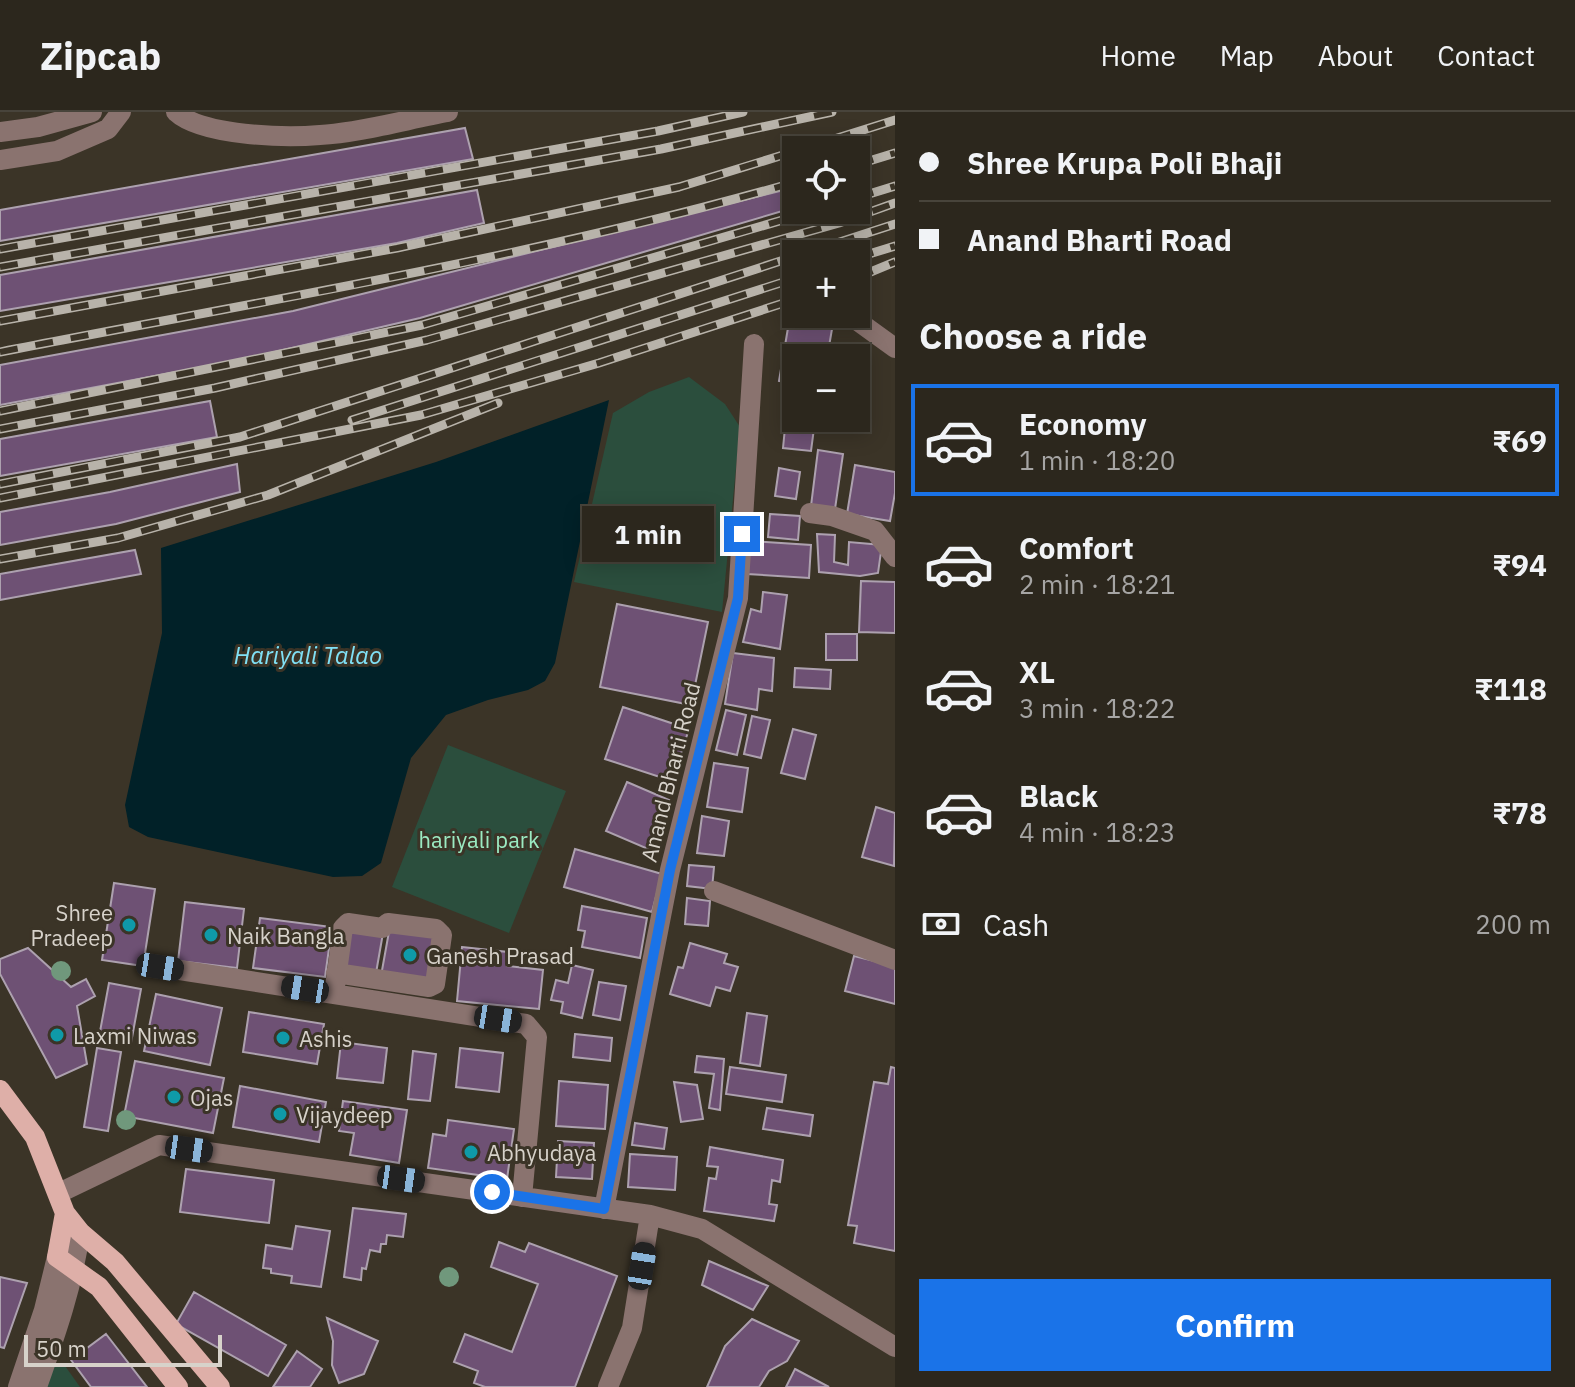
<!DOCTYPE html>
<meta charset="utf-8">
<style>
body{margin:0;font-family:"IBM Plex Sans",sans-serif;background:#342f26;color:#f1f3f6;height:100vh;display:flex;flex-direction:column;font-size:30px;white-space:nowrap}
*{box-sizing:border-box;margin:0}
p{font-size:26px;color:#a6a5a4}
.icon{flex:none;width:44px;height:44px;fill:none;stroke:currentColor;stroke-width:2;stroke-linecap:round;stroke-linejoin:round}
.map{position:relative;flex:1;overflow:hidden}
.panel{display:flex;flex-direction:column;background:#2c271d;width:680px}
.panel>*{flex:none}
.top-card{display:grid;align-content:center;height:176px;padding:0 24px;background:#2c271d}
.fabs{position:absolute;left:782px;top:24px;display:grid;gap:16px}
.fabs a{display:grid;place-items:center;width:88px;height:88px;border-radius:0px;background:#2c271d;box-shadow:0 4px 20px #0003,0 0 0 2px #48443b;font-size:40px}
.scale{position:absolute;left:24px;bottom:20px;width:198px;box-sizing:border-box;padding-left:8px;border:4px solid #d7d2ca;border-top:0;font-size:22px;line-height:28px;white-space:nowrap;color:#d7d2ca;-webkit-text-stroke:6px #3b3427;paint-order:stroke}
.end{position:absolute;width:36px;height:36px;margin:-18px;border:10px solid #1a73e8;background:#fff;box-shadow:0 0 0 4px #fff}
.from{border-radius:50%}
.bubble{position:absolute;height:56px;border-radius:0px;background:#2c271d;box-shadow:0 4px 20px #0003,0 0 0 2px #48443b;font-size:26px;font-weight:800;line-height:56px;text-align:center}
.car{position:absolute;width:24px;height:48px;margin:-24px -12px;border-radius:10px;box-shadow:0 0 6px 2px #0007;background:linear-gradient(#222 24%,#8ab4d8 0 40%,#222 0 76%,#8ab4d8 0 86%,#222 0)}
.top-card b{display:flex;align-items:center;gap:28px;height:76px;font-size:30px}
.top-card b+b{border-top:2px solid #48443b}
.top-card i{width:20px;height:20px;background:#f1f3f6}
ul{padding:0;list-style:none}
li{display:flex;align-items:center;gap:24px;height:112px;margin:0 16px 12px;padding:0 8px;border:4px solid transparent;border-radius:0px}
li div{flex:1}
li b{display:block;font-size:30px}
li em{font-style:normal;font-weight:800}
li.on{border-color:#1a73e8}
li>.icon{width:72px;height:72px;stroke-width:1.5}
h2{padding:0 24px;font-size:36px;line-height:96px}
.pay{display:flex;align-items:center;gap:20px;height:88px;padding:0 24px;font-size:30px}
.pay p{margin-inline-start:auto}
.cta{display:flex;gap:16px;margin-top:auto;padding:16px 24px}
.cta a{flex:1;height:92px;border-radius:0px;background:#1a73e8;color:#fff;font-size:32px;font-weight:800;line-height:92px;text-align:center}
header{display:flex;align-items:center;gap:48px;box-sizing:border-box;height:112px;padding:0 40px;background:#2c271d;border-bottom:2px solid #48443b}
header strong{font-size:38px}
nav{display:flex;gap:44px;margin-inline-start:auto;font-size:28px}
main{display:flex;flex:1;min-height:0}
.map>svg:first-child{display:block}
</style>
<header>
<strong>Zipcab</strong>
<nav><a>Home</a><a>Map</a><a>About</a><a>Contact</a></nav>
</header>
<main>
<div class="map">
<svg width="895" height="1275" viewBox="0 0 895 1275">
<rect width="100%" height="100%" fill="#3b3427"/>
<!-- green -->
<path fill="#2b4e3d" d="M689,265L725,292L740,315L722,500L574,470L613,301L649,280Z
M448,633L566,679L509,821L392,775Z
M63,1251L80,1275H38L43,1257Z"/>
<!-- water -->
<path fill="#012128" d="M609,288L555,551L545,569L528,578L488,588L446,603L411,646L381,751L362,764L333,765L148,725L129,715L125,693L162,521L161,436L436,350Z"/>
<!-- building -->
<path fill="#6e5174" stroke="#ada1af" stroke-width="2" d="M465,16L473,47L0,129V98Z
M796,75V95L420,206L240,248L0,293V253L293,199Z
M477,78L484,111L397,131L0,199V163Z
M789,210L832,217L827,246H796V272L779,269Z
M789,280L796,281V298H787Z
M210,289L217,325L0,364V327Z
M786,306L815,309L811,339L783,336Z
M818,338L843,342L835,397L811,394Z
M237,352L240,380L116,412L0,433V400L110,380Z
M855,353L895,360V381L890,409L847,402Z
M779,356L800,360L796,387L775,384Z
M770,402L800,404L798,428L768,425Z
M817,422L835,423L834,450L848,453L849,430L882,433L878,461L860,464L819,460Z
M749,429L811,433L809,466L747,462Z
M135,438L141,462L0,488V462Z
M861,469L895,470V521L859,520Z
M763,480L787,483L780,537L743,530L751,497L761,500Z
M617,492L708,510L691,593L600,575Z
M826,522H857V548H826Z
M733,541L774,546L772,579L759,577L757,598L725,592Z
M795,556L831,558L830,577L794,575Z
M623,595L689,617L672,669L605,647Z
M726,598L746,603L737,643L716,638Z
M752,604L770,608L761,646L744,642Z
M793,617L816,623L805,667L781,661Z
M714,651L748,656L742,700L707,695Z
M627,670L669,688L648,737L606,719Z
M876,695L895,701L894,754L862,745Z
M702,704L729,709L724,744L697,741Z
M575,737L662,762L652,800L564,775Z
M689,753L714,755L712,777L687,774Z
M114,771L155,777L143,854L102,848Z
M687,786L710,789L708,814L685,812Z
M185,790L244,797L237,856L178,849Z
M582,794L647,806L640,846L582,835L585,819L578,818Z
M260,806L332,815L325,865L253,856Z
M390,814L438,822L431,872L381,864Z
M349,816L383,821L376,861L341,856Z
M690,831L727,842L724,851L738,855L730,879L716,875L710,894L670,882L678,855L683,856Z
M462,835L508,840L507,854L543,858L539,897L457,889Z
M28,836L71,875L86,867L95,884L77,894L87,952L56,966L0,862V847Z
M854,844L895,854V892L845,879Z
M572,853L593,858L582,906L561,901L563,890L551,888L556,868L568,871Z
M599,870L626,874L620,908L593,903Z
M109,871L141,877L131,931L99,925Z
M156,882L222,896L210,953L144,939Z
M249,900L324,912L317,952L243,940Z
M747,901L767,904L760,954L740,951Z
M575,922L612,926L610,949L573,945Z
M341,930L387,936L383,971L337,966Z
M97,936L121,940L108,1019L84,1015Z
M460,936L503,941L499,980L456,975Z
M413,939L436,942L430,989L408,987Z
M697,944L724,947L720,998L709,996L714,962L695,960Z
M135,949L224,966L213,1021L124,1004Z
M730,955L786,963L782,990L726,982Z
M891,955L895,956V1139L854,1131L857,1114L848,1113L874,970L888,972Z
M559,969L608,973L605,1017L556,1014Z
M674,970L697,973L703,1007L681,1010Z
M240,974L326,990L319,1030L233,1015Z
M343,989L407,998L399,1051L350,1043L354,1021L339,1019Z
M767,996L813,1003L810,1024L763,1017Z
M448,1008L514,1017L507,1067L428,1056L433,1022L446,1024Z
M635,1011L667,1016L664,1037L632,1033Z
M558,1029L594,1031L592,1067L556,1065Z
M710,1035L783,1048L780,1070L772,1068L769,1092L777,1093L774,1109L704,1099L709,1066L716,1067L718,1055L707,1054Z
M630,1042L677,1045L675,1078L628,1075Z
M186,1057L274,1068L269,1111L180,1100Z
M353,1096L406,1102L403,1125L387,1123L386,1132H381L380,1140L370,1138L366,1157L362,1156L361,1168L344,1165Z
M296,1114L330,1119L321,1175L291,1171L292,1164L271,1161V1157L263,1156L266,1133L292,1137Z
M499,1130L525,1140L529,1131L617,1164L575,1275H485L474,1271L478,1259L454,1250L465,1222L512,1240L538,1172L491,1155Z
M709,1149L768,1174L753,1198L702,1173Z
M0,1165L27,1171L4,1236L0,1235Z
M194,1180L286,1233L268,1264L176,1212Z
M327,1206L378,1229L364,1262L339,1271L332,1253L333,1229Z
M752,1207L799,1229L787,1249L769,1259L759,1275H707L725,1234Z
M106,1222L147,1275H91L71,1248Z
M297,1239L322,1257L310,1275H273Z
M795,1257L829,1275H786Z"/>
<g fill="none" stroke-linecap="round" stroke-linejoin="round">
<!-- minor -->
<path stroke="#8a736f" stroke-width="20" d="M176,0C202,24 285,26 320,23C359,21 409,7 448,0
M0,20L38,15L92,0
M0,48L57,39L108,17L121,0
M848,202L895,236
M810,401L832,404L875,419L895,445
M714,779L895,848
M160,855L526,912L537,925L522,1085
M334,882L343,816L348,811L382,816L388,811L436,817L442,823L435,872L429,875L336,861
M59,1081L159,1033L650,1103L702,1117L895,1235
M604,1097L670,758L738,486L754,232
M18,1275L44,1198L57,1145
M37,1275C55,1224 73,1174 80,1120
M608,1275L632,1216L650,1103"/>
<!-- major -->
<path stroke="#deafa8" stroke-width="20" d="M0,978L35,1025L65,1101L80,1120L115,1150L220,1275
M65,1101L57,1145L99,1175L178,1275"/>
<!-- rail casing -->
<g stroke="#b8b3aa" stroke-width="9">
<path id="rail" d="M799,38L895,8
M856,53L895,41
M856,86L895,74
M0,137L658,19L743,0
M803,142L895,112
M856,146L895,134
M0,155L661,37L832,0
M856,166L895,150
M0,209L397,136L679,75L796,39
M0,240C266,188 535,145 796,70
M0,299L422,213L817,98
M352,308L796,166
M0,317L215,276L427,228L839,111L895,91
M0,372L240,325L796,144
M0,386L421,303L599,251L796,187
M0,447L118,426L268,383L498,291"/>
</g>
<!-- rail -->
<use href="#rail" stroke="#3b3427" stroke-width="6" stroke-dasharray="18" stroke-linecap="butt"/>
</g>
<!-- trees -->
<g fill="#70987c">
<circle cx="61" cy="859" r="10"/>
<circle cx="126" cy="1008" r="10"/>
<circle cx="449" cy="1165" r="10"/>
</g>
<g fill="none" stroke-linecap="round" stroke-linejoin="round">
<!-- route -->
<path stroke="#1a73e8" stroke-width="10" d="M492,1080L604,1097L670,758L738,486L742,422"/>
</g>
<!-- markers -->
<g fill="#0f9aa8" stroke="#3b3427" stroke-width="3">
<circle cx="129" cy="813" r="8"/>
<circle cx="211" cy="823" r="8"/>
<circle cx="410" cy="843" r="8"/>
<circle cx="57" cy="923" r="8"/>
<circle cx="283" cy="926" r="8"/>
<circle cx="174" cy="985" r="8"/>
<circle cx="280" cy="1002" r="8"/>
<circle cx="471" cy="1040" r="8"/>
</g>
<g text-anchor="middle" dominant-baseline="central" stroke-width="6" stroke-linejoin="round" paint-order="stroke">
<!-- street labels -->
<g font-size="22" fill="#d7d2ca" stroke="#3b3427">
<text transform="translate(670 660) rotate(-76)">Anand Bharti Road</text>
</g>
<!-- park labels -->
<g font-size="22" fill="#9beac2" stroke="#3b3427">
<text x="479" y="727">hariyali park</text>
</g>
<!-- poi labels -->
<g font-size="22" fill="#d7d2ca" stroke="#3b3427" text-anchor="start">
<text x="113" y="800" text-anchor="end">Shree<tspan x="113" dy="25">Pradeep</tspan></text>
<text x="227" y="823">Naik Bangla</text>
<text x="426" y="843">Ganesh Prasad</text>
<text x="73" y="923">Laxmi Niwas</text>
<text x="299" y="926">Ashis</text>
<text x="190" y="985">Ojas</text>
<text x="296" y="1002">Vijaydeep</text>
<text x="487" y="1040">Abhyudaya</text>
</g>
<!-- water labels -->
<g font-size="24" font-style="italic" fill="#80e1f6" stroke="#3b3427">
<text x="308" y="543">Hariyali Talao</text>
</g>
</g>
</svg>
<div class="fabs">
<a><svg class="icon" aria-label="locate" viewBox="0 0 24 24"><circle cx="12" cy="12" r="6"/><path d="M12 2v4M12 18v4M2 12h4M18 12h4"/></svg></a>
<a>+</a>
<a>−</a>
</div>
<div class="scale">50 m</div>
<i class="end from" style="left:492px;top:1080px"></i>
<i class="end" style="left:742px;top:422px"></i>
<div class="bubble" style="left:582px;top:394px;width:132px">1 min</div>
<i class="car" style="left:160px;top:855px;rotate:99deg"></i>
<i class="car" style="left:305px;top:877px;rotate:279deg"></i>
<i class="car" style="left:498px;top:907px;rotate:99deg"></i>
<i class="car" style="left:189px;top:1037px;rotate:98deg"></i>
<i class="car" style="left:401px;top:1067px;rotate:98deg"></i>
<i class="car" style="left:642px;top:1154px;rotate:9deg"></i>
</div>
<section class="panel">
<div class="top-card">
<b><i class="from"></i>Shree Krupa Poli Bhaji</b>
<b><i></i>Anand Bharti Road</b>
</div>
<h2>Choose a ride</h2>
<ul>
<li class="on"><svg class="icon" aria-label="car" viewBox="0 0 24 24"><path d="M5 17H2v-5l4-1 3-4h7l3 4 3 1v5h-3M9 17h6M6 11h13"/><circle cx="7" cy="17" r="2"/><circle cx="17" cy="17" r="2"/></svg><div><b>Economy</b><p>1 min · 18:20</p></div><em>₹69</em></li>
<li><svg class="icon" aria-label="car" viewBox="0 0 24 24"><path d="M5 17H2v-5l4-1 3-4h7l3 4 3 1v5h-3M9 17h6M6 11h13"/><circle cx="7" cy="17" r="2"/><circle cx="17" cy="17" r="2"/></svg><div><b>Comfort</b><p>2 min · 18:21</p></div><em>₹94</em></li>
<li><svg class="icon" aria-label="car" viewBox="0 0 24 24"><path d="M5 17H2v-5l4-1 3-4h7l3 4 3 1v5h-3M9 17h6M6 11h13"/><circle cx="7" cy="17" r="2"/><circle cx="17" cy="17" r="2"/></svg><div><b>XL</b><p>3 min · 18:22</p></div><em>₹118</em></li>
<li><svg class="icon" aria-label="car" viewBox="0 0 24 24"><path d="M5 17H2v-5l4-1 3-4h7l3 4 3 1v5h-3M9 17h6M6 11h13"/><circle cx="7" cy="17" r="2"/><circle cx="17" cy="17" r="2"/></svg><div><b>Black</b><p>4 min · 18:23</p></div><em>₹78</em></li>
</ul>
<div class="pay"><svg class="icon" aria-label="cash" viewBox="0 0 24 24"><path d="M3 7h18v10H3z"/><circle cx="12" cy="12" r="2"/></svg>Cash<p>200 m</p></div>
<div class="cta"><a>Confirm</a></div>
</section>
</main>
